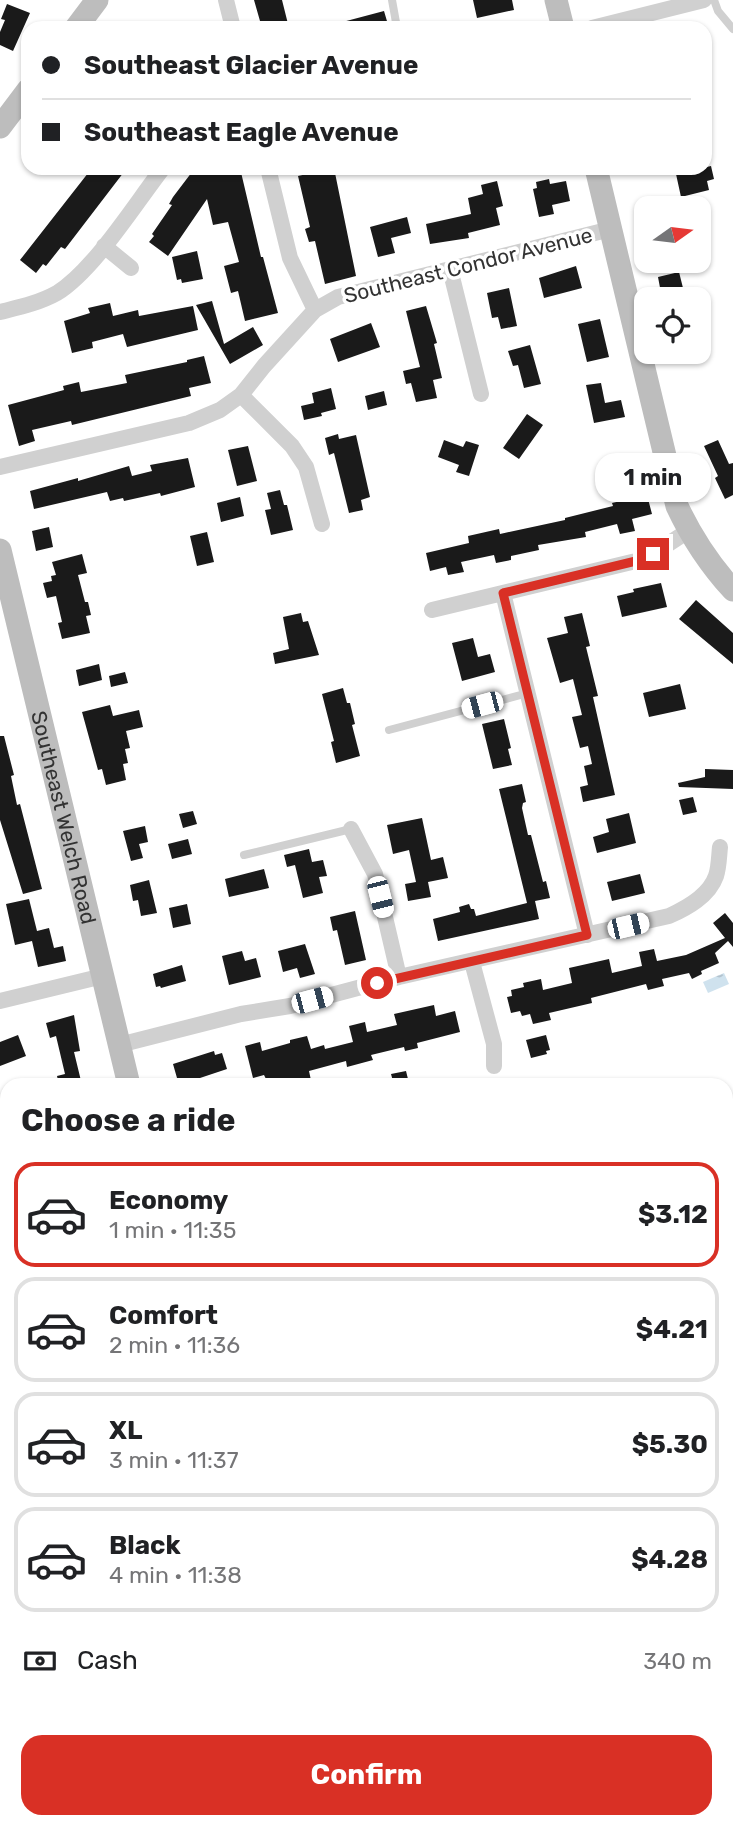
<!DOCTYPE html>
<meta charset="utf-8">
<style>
body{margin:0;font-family:Rubik,sans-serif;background:#f2f2f2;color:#202124;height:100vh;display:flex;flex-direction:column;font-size:26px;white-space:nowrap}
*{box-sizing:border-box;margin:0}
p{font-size:23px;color:#757577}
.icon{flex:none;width:38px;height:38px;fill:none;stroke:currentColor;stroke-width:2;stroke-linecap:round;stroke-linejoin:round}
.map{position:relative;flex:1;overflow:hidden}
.panel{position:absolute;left:0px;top:1078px;width:733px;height:751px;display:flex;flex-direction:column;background:#fff;border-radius:21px 21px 0 0;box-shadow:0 2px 5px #0004}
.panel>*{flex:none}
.guide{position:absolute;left:21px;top:21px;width:691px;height:154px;border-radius:21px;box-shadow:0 2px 5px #0004;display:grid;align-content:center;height:154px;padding:0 21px;background:#fff}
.needle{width:46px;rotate:76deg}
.fabs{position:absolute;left:634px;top:196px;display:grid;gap:14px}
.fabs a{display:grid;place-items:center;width:77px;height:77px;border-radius:14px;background:#fff;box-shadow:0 2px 5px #0004;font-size:35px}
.end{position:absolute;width:32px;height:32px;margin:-16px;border:9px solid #d93025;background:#fff;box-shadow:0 0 0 4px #fff}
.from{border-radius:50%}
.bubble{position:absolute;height:49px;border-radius:21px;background:#fff;box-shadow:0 2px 5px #0004;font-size:23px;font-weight:700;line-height:49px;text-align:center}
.car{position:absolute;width:21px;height:42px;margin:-21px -10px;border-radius:9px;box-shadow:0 0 5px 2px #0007;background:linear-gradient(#fff 24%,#345 0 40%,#fff 0 76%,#345 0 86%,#fff 0)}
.guide b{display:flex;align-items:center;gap:24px;height:66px;font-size:26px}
.guide b+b{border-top:2px solid #e0e0e0}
.guide i{width:18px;height:18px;background:#202124}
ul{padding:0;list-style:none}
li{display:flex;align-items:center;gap:21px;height:105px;margin:0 14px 10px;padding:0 7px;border:4px solid #e0e0e0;border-radius:21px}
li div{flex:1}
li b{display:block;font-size:26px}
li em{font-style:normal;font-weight:700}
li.on{border-color:#d93025}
li>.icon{width:63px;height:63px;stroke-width:1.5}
h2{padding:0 21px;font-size:32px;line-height:84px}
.pay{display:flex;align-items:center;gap:18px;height:77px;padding:0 21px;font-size:26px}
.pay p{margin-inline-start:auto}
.action{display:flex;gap:14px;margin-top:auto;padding:14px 21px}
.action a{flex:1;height:80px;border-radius:21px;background:#d93025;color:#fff;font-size:28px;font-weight:700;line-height:80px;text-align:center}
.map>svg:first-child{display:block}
</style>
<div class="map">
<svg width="733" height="1828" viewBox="0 0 733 1828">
<defs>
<pattern id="water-ripples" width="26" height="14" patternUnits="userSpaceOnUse" patternTransform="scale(1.75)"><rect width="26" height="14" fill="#cfe2ee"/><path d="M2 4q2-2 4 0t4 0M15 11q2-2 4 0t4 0" fill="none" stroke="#b2c2cd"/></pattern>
</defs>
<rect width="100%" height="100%" fill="#fff"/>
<!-- water -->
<path fill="url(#water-ripples)" d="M724,973L729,984L708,993L703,982Z"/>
<!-- building -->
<path fill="#1a1a1a" d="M254,0H282L289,28H262Z
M473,0H512L514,10L477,18Z
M7,4L30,13L13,51L0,45V32L5,20L1,19Z
M384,11L389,28H335V24Z
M711,166L714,179L707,181L709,190L681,197L676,174Z
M92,168H127L65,249L61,247L46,266L43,264L36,273L20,260Z
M195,168H240L261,257H263L278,313L245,321L238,291L231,293L224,266L239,262L228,222L213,225L207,199L168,256L149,242L154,236L152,234L172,205L169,204L173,197Z
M334,168L356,276L325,284L315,241L309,242L305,229L310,227L298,176Z
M549,179L550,184L566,181L570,201L552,205L554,214L539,217L533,189L537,188L536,182Z
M497,181L503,206L496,208L500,225L468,233L469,238L430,244L426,224L471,214L468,198L483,194L481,185Z
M407,217L411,233L391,238L395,253L378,257L370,227Z
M197,251L203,279L182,283L181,279L177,280L172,257Z
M576,266L582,288L544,298L539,278Z
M679,272L683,288L661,293L658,277Z
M509,288L517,326L501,329L498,317L492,318L487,293Z
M212,301L224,344L253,327L263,345L230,364L196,305Z
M110,303L113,316L138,310L139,316L193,306L198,330L127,347L123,334L92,342L93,348L72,353L64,321L90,313L88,308Z
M426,306L437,343L434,344L442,378L433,380L437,398L416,402L411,383L406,384L403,371L420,367L406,311Z
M600,319L609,357L587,362L578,324Z
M371,323L380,347L338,362L330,339Z
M530,345L541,384L524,388L518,365L513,366L508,351Z
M204,356L211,383L189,388L191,396L72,425L71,421L32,430L35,441L19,446L8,405L64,390L63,386L79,382L81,392L127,383L125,375L187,362V360Z
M601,383L605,403L621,400L625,417L594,423L586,385Z
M331,388L336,409L321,413L322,416L304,420L301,406L314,403L312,393Z
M384,391L387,405L368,410L365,396Z
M527,414L543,425L519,459L503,448Z
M338,434L339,439L356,435L370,497L361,500L363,510L349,513L334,453L329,455L325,438Z
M444,440L463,447L466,441L479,445L469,476L456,472L459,465L438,457Z
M718,440L729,464L733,463V495L725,499L715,478L718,476L704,446Z
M248,446L257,481L237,486L228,450Z
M188,458L195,487L161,496L160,493L124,501L123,498L110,501L107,492L34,509L30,491L78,478V481L129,466L132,476L152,471L150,465Z
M280,490L284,505H287L293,530L271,535L265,510L271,509L267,493Z
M647,495L652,514L632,519L635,531L620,534L617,524L585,532L586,537L538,545L539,550L511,556V560L496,563L494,555L461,562L464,572L448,575L446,567L430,571L426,553L469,543L468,536L499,529L500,534L565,520V518L613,506L612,503Z
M240,497L244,516L221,522L217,503Z
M49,527L53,547L36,551L32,531Z
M207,532L214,562L197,566L190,536Z
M82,554L87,573L78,575L85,602H88L91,615L86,616L90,633L62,639L58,623L62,622L56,596L47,598L43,583L52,581L51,576L56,575L52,562Z
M661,583L667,607L622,617L617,596L634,592L633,589Z
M696,600L733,633V664L679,619Z
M301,613L303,622L308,621L319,655L275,664L273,653L289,649L283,617Z
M582,613L590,646L586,647L598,696L593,697L615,795L583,802L580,787L588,785L584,766L592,764L588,746L580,748L572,717L582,715L573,679L560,683L547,638L568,633L564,617Z
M473,638L478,657L490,654L495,672L462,681L452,643Z
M99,664L102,680L79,686L76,670Z
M125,672L128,683L111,687L109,676Z
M680,684L686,709L649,717L643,693Z
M343,688L347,703H350L355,724L352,725L360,756L336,763L331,742L334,741L322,694Z
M110,705L113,716L139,710L143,727L126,731L130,748L125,749L128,763L123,764L126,780L106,785L102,769L98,770L82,712Z
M504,719L511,748L508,749L512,765L493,769L482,724Z
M0,736H4L14,775L11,776L17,805L20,804L42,889L23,894L0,820Z
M705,769L733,770V789L679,787L678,783L705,777Z
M522,784L526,802L523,803L522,808L528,835H531L543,882L546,881L550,898L535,901L539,919L438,941L433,919L460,912L459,907L469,904L471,909H474L476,916L527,903L499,789Z
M693,797L697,812L683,815L679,800Z
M193,811L197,824L183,828L179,814Z
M629,813L636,843L597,853L593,837L609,832L606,819Z
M422,818L431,860L443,857L448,878L428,882L431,897L408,901L405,884L416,882L409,850L393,854L387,825Z
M145,826L148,842L139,844L143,858L131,861L123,831Z
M188,839L192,854L172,859L168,844Z
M309,849L312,862L323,860L327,876L319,877L323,893L303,898L295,865L287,867L284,855Z
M264,869L269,888L229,897L225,879Z
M640,874L645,893L612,901L607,882Z
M149,880L157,913L141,916L138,900L133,901L130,885Z
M29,899L37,931L49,928L54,948L63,946L66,961L38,967L32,941L15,945L6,904Z
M187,904L191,924L173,928L169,908Z
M355,911L366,960L345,965L337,930L333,931L330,917Z
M725,913L733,923V947L728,941L715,953L719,963L701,971L702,974L692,979L689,973L662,979L664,986L648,990L646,984L591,998L592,1003L549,1013L551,1020L533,1024L530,1014L522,1016L520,1011L511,1013L507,997L512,996L511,990L524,987L523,983L541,979L543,990L572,983L569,968L609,959L612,973L642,966L639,952L654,949L657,961L686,955L725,938L713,923Z
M305,944L315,974L300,978L297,968L283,972L278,951Z
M242,951L245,961L256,958L261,977L229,985L222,956Z
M182,965L186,981L161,988L160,986L156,987L153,974Z
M434,1005L436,1016L455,1011L460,1032L417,1043L418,1048L405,1051L404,1047L371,1055L373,1060L347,1067L346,1061L309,1071L312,1085H269L264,1075L253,1078L245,1046L260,1042L262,1051L290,1043V1040L307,1036L311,1049L324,1045L325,1049L353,1042L349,1026L365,1022L367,1032L397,1025L394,1014Z
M74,1015L80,1051L74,1052L82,1085H59L57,1076L65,1074L56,1036L50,1038L46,1023Z
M18,1035L26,1056L0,1066V1042Z
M546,1035L550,1050L546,1051L547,1054L531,1058L526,1040Z
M214,1051L215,1055L222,1053L227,1069L179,1085L173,1064Z
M406,1071L409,1083L394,1085L391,1074Z"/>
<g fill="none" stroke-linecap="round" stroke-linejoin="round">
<!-- lane -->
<path stroke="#d0d0d0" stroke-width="8" d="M392,0L397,28
M714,0L718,11L733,29
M389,730L528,693
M244,855L351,829
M726,1176L733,1175"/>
<!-- street -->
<path stroke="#d0d0d0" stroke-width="16" d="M226,0L233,28
M592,28L704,0
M268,168L290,258L315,310
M104,246L131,268
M450,269L481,394
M0,312C20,307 39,303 57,293C94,270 135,204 163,168
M241,395L292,446L306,467L322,524
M0,467L189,423L220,410L241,395L264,366L315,310L338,297L611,229
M503,593L587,935
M432,610L636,561L653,554L688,531
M351,829L375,874L399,977
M472,962L494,1044V1066
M0,1001L103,976
M119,1045L241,1014L290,1006L399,977L669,916C687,908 709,896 716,876C719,867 719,856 720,847
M726,1451L733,1450
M0,1643L7,1641
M726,1703L733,1730
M726,1747L733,1745
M425,1822L427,1828
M600,1822L601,1828
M369,1828L394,1822"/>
<!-- secondary -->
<g stroke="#bdbdbd" stroke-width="23">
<path d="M556,0L563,28"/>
<path d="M76,28L97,0"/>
<path d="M0,127L28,90"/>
<path d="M596,168L677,506C692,538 709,564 733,590"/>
<path id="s1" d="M0,550L129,1085"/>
<path d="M307,1822L308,1828"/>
</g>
</g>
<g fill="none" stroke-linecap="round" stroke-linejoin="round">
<!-- route -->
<path stroke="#d93025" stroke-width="9" d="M377,983L587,935L503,593L636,561L653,554"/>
</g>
<g text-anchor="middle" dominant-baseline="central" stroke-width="7" stroke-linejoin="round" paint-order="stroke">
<!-- street labels -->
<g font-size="21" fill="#333" stroke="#fff">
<text transform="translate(468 265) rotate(-14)">Southeast Condor Avenue</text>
<text stroke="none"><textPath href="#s1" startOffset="275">Southeast Welch Road</textPath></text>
</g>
</g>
</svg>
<div class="fabs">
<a><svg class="needle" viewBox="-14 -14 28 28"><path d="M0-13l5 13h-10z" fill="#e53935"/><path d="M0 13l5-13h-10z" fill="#757577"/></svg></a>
<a><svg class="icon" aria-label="locate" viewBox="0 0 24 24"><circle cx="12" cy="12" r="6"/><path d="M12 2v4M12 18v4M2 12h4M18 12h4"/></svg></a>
</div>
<i class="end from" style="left:377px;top:983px"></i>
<i class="end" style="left:653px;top:554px"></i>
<div class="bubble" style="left:595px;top:453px;width:116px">1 min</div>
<i class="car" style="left:482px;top:705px;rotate:255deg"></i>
<i class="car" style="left:380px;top:897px;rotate:166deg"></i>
<i class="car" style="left:628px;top:926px;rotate:77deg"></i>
<i class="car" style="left:312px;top:1000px;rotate:75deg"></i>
<div class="guide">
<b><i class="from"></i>Southeast Glacier Avenue</b>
<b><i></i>Southeast Eagle Avenue</b>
</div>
<section class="panel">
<h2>Choose a ride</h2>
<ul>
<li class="on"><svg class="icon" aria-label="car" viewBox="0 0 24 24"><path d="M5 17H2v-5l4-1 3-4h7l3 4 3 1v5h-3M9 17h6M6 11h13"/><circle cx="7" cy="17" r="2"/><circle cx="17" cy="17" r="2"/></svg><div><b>Economy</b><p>1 min · 11:35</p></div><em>$3.12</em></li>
<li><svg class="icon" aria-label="car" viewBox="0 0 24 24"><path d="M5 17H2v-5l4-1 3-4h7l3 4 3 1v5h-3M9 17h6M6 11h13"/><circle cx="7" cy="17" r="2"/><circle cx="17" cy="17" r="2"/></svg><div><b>Comfort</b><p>2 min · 11:36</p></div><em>$4.21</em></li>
<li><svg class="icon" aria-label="car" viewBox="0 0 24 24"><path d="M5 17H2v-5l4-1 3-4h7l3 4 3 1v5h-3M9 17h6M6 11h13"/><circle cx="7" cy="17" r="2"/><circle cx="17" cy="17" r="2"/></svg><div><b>XL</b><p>3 min · 11:37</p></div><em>$5.30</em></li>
<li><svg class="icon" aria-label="car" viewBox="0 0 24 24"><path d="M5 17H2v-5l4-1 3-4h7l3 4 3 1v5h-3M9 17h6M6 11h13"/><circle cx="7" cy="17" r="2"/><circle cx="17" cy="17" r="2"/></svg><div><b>Black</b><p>4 min · 11:38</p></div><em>$4.28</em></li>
</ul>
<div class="pay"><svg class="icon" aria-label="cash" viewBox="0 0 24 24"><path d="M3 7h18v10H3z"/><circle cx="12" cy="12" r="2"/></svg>Cash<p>340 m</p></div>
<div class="action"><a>Confirm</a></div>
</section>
</div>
